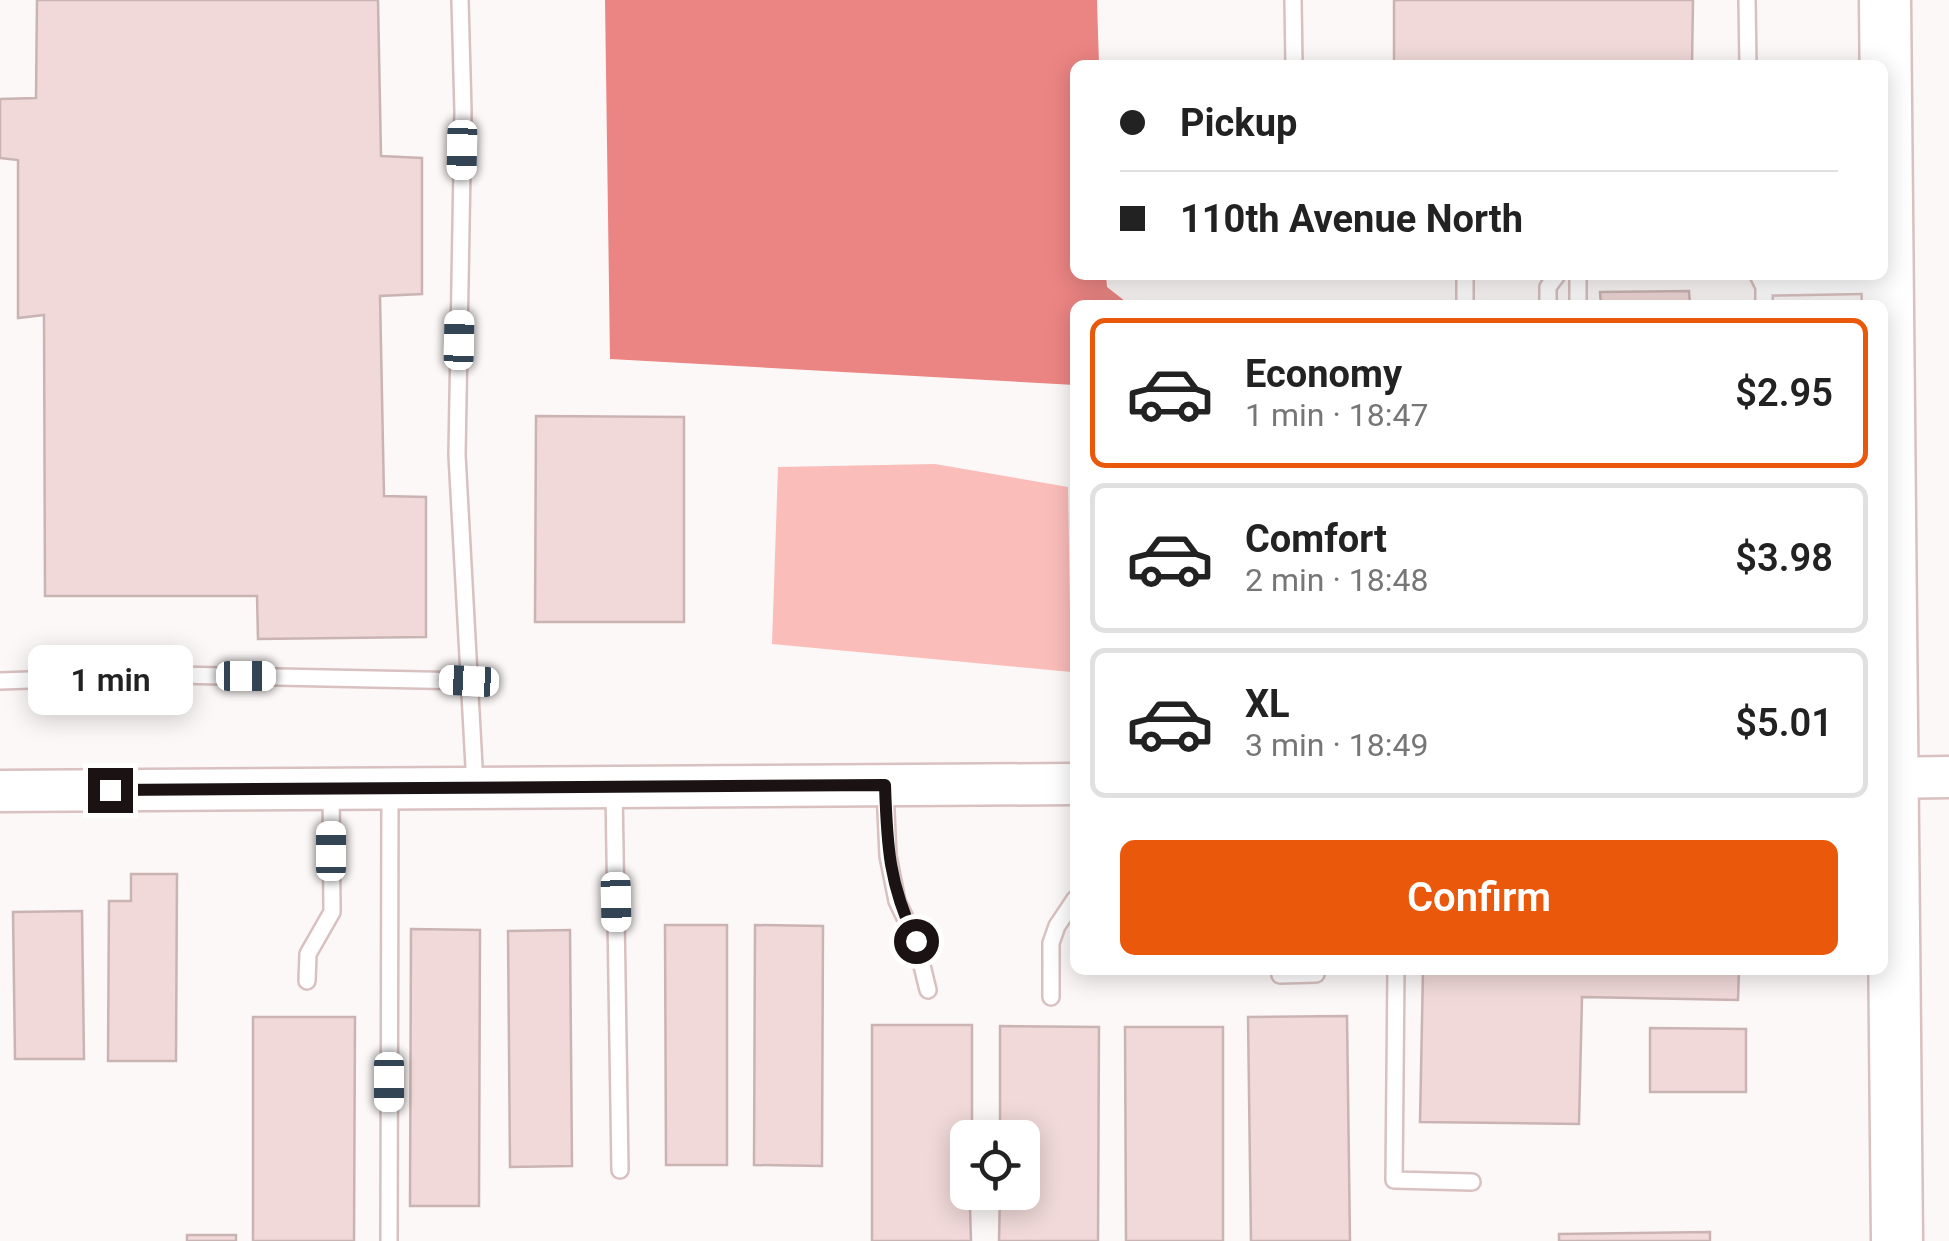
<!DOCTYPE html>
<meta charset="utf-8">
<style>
body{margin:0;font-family:Roboto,sans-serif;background:#f2f2f2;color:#222;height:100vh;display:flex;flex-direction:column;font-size:38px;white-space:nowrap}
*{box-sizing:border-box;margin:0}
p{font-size:32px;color:#767676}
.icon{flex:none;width:55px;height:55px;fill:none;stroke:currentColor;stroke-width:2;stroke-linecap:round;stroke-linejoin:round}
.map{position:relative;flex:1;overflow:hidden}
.details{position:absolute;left:1070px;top:300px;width:818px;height:675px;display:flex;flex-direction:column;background:#fff;border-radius:15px;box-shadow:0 5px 25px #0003}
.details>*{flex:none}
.banner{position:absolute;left:1070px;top:60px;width:818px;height:220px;border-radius:15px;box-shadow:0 5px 25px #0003;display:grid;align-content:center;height:220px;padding:0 50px;background:#fff}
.tools{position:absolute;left:950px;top:1120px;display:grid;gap:20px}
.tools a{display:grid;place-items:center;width:90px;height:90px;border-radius:15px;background:#fff;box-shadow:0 5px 25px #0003;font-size:50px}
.end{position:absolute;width:45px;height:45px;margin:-22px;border:12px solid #1b1313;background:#fff;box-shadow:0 0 0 5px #fff}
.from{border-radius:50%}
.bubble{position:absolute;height:70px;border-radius:15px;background:#fff;box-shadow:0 5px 25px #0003;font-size:32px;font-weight:600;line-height:70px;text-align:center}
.car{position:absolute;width:30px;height:60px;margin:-30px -15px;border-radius:12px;box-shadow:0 0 8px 2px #0007;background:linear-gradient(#fff 24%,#345 0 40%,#fff 0 76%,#345 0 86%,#fff 0)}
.banner b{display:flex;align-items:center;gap:35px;height:95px;font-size:38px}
.banner b+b{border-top:2px solid #e0e0e0}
.banner i{width:25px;height:25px;background:#222}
ul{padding:18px 0 0;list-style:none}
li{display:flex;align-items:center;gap:30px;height:150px;margin:0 20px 15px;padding:0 30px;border:5px solid #e0e0e0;border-radius:15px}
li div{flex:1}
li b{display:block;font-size:38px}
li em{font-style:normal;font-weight:600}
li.active{border-color:#ea580c}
li>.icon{width:90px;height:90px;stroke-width:1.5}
.action{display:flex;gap:20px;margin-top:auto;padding:20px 50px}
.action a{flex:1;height:115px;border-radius:15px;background:#ea580c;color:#fff;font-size:40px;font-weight:600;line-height:115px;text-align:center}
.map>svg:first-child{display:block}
</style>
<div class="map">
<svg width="1949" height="1241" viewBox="0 0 1949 1241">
<rect width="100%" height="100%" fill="#fcf8f7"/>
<!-- green -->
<path fill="#fabdba" d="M935,464L1068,487L1071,672L772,644L778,467Z"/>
<!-- water -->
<path fill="#eb8583" d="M605,0H1097L1099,65H1075V275H1106L1107,287L1130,305H1075V385L610,359Z"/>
<!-- building -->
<path fill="#f0d9d8" stroke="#cab4b3" stroke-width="2.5" d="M37,0H378L381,156L422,158V294L380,296L384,496L426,497V637L258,639L257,596H45L44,315L18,318V160L0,158V99L36,98Z
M1394,0H1693L1692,65L1394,63Z
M1689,291L1690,305H1601L1600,292Z
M536,416L684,417V622H535Z
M131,874H177L176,1061H108L109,901H131Z
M82,911L84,1059H15L13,912Z
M665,925H727V1165H666Z
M755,925L823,926L822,1166L754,1165Z
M411,929L480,930L479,1206H410Z
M570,930L572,1166L510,1167L508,931Z
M1423,970H1739L1738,1000L1582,997L1579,1124L1420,1122Z
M1347,1016L1350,1241H1251L1248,1017Z
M253,1017H355L354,1241H253Z
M872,1025H972V1138H968L971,1241H872Z
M1000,1026L1099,1027L1098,1241H999L1000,1192H1022V1138H1000Z
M1125,1027H1223V1241H1126Z
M1650,1028L1746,1029V1092H1650Z
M1710,1232V1241H1559V1234Z
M187,1235H236V1241H187Z"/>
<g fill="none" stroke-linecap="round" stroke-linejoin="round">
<!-- service casing -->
<g stroke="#d8c1c0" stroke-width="20">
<path id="service" d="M460,0L463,111L457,455L475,785
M1293,0L1294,65
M1747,0L1748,65
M1465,275V305
M1578,275V305
M1758,275L1764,287V305
M1764,287L1879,285
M1548,305V287L1557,275
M0,681L176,675L469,681
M614,789L620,1170
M885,789L888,856L897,901L916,941L928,990
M1396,970L1394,1180L1472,1182
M1280,975L1316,974L1317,970
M307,981L308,954L332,912L331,789
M1051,997V943L1057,926L1075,899
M389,1241L390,792"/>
</g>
<!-- tertiary casing -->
<g stroke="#d8c1c0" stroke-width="45">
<path id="tertiary" d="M1882,778L1949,777
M0,791L1075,784"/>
</g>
<!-- primary casing -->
<g stroke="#d8c1c0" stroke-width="55">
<path id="primary" d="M1885,0L1897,1241"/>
</g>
<!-- service -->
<use href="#service" stroke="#fff" stroke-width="15"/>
<!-- tertiary -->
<use href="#tertiary" stroke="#fff" stroke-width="40"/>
<!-- primary -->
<use href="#primary" stroke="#fff" stroke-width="50"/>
</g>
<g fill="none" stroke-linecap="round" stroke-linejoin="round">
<!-- route -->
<path stroke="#1b1313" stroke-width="12" d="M110,790L885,785C887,847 889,884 916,941"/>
</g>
</svg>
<div class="tools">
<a><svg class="icon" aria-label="locate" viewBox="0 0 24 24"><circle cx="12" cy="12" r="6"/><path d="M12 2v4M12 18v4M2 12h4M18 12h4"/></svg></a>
</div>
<i class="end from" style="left:916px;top:941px"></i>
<i class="end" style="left:110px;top:790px"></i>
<div class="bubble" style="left:28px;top:645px;width:165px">1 min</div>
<i class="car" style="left:462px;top:150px;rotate:181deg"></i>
<i class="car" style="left:459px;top:340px;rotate:1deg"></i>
<i class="car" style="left:246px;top:676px;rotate:90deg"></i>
<i class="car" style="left:469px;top:681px;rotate:273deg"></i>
<i class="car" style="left:331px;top:851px;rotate:0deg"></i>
<i class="car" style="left:616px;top:902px;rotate:179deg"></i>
<i class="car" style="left:389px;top:1082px;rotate:180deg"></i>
<div class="banner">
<b><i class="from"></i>Pickup</b>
<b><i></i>110th Avenue North</b>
</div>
<section class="details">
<ul>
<li class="active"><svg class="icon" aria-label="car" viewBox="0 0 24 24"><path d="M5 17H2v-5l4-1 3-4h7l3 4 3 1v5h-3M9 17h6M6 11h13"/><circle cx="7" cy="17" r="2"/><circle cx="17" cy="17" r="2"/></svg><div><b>Economy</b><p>1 min · 18:47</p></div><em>$2.95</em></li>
<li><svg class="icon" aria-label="car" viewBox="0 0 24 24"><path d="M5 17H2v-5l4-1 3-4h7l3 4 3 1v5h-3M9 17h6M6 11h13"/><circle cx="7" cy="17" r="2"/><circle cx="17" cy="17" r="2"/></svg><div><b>Comfort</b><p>2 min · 18:48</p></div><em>$3.98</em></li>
<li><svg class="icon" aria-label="car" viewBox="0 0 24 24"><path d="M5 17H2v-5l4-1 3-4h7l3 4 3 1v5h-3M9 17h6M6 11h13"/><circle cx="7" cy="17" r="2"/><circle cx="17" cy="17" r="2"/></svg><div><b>XL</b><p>3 min · 18:49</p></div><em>$5.01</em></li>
</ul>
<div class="action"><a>Confirm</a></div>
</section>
</div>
